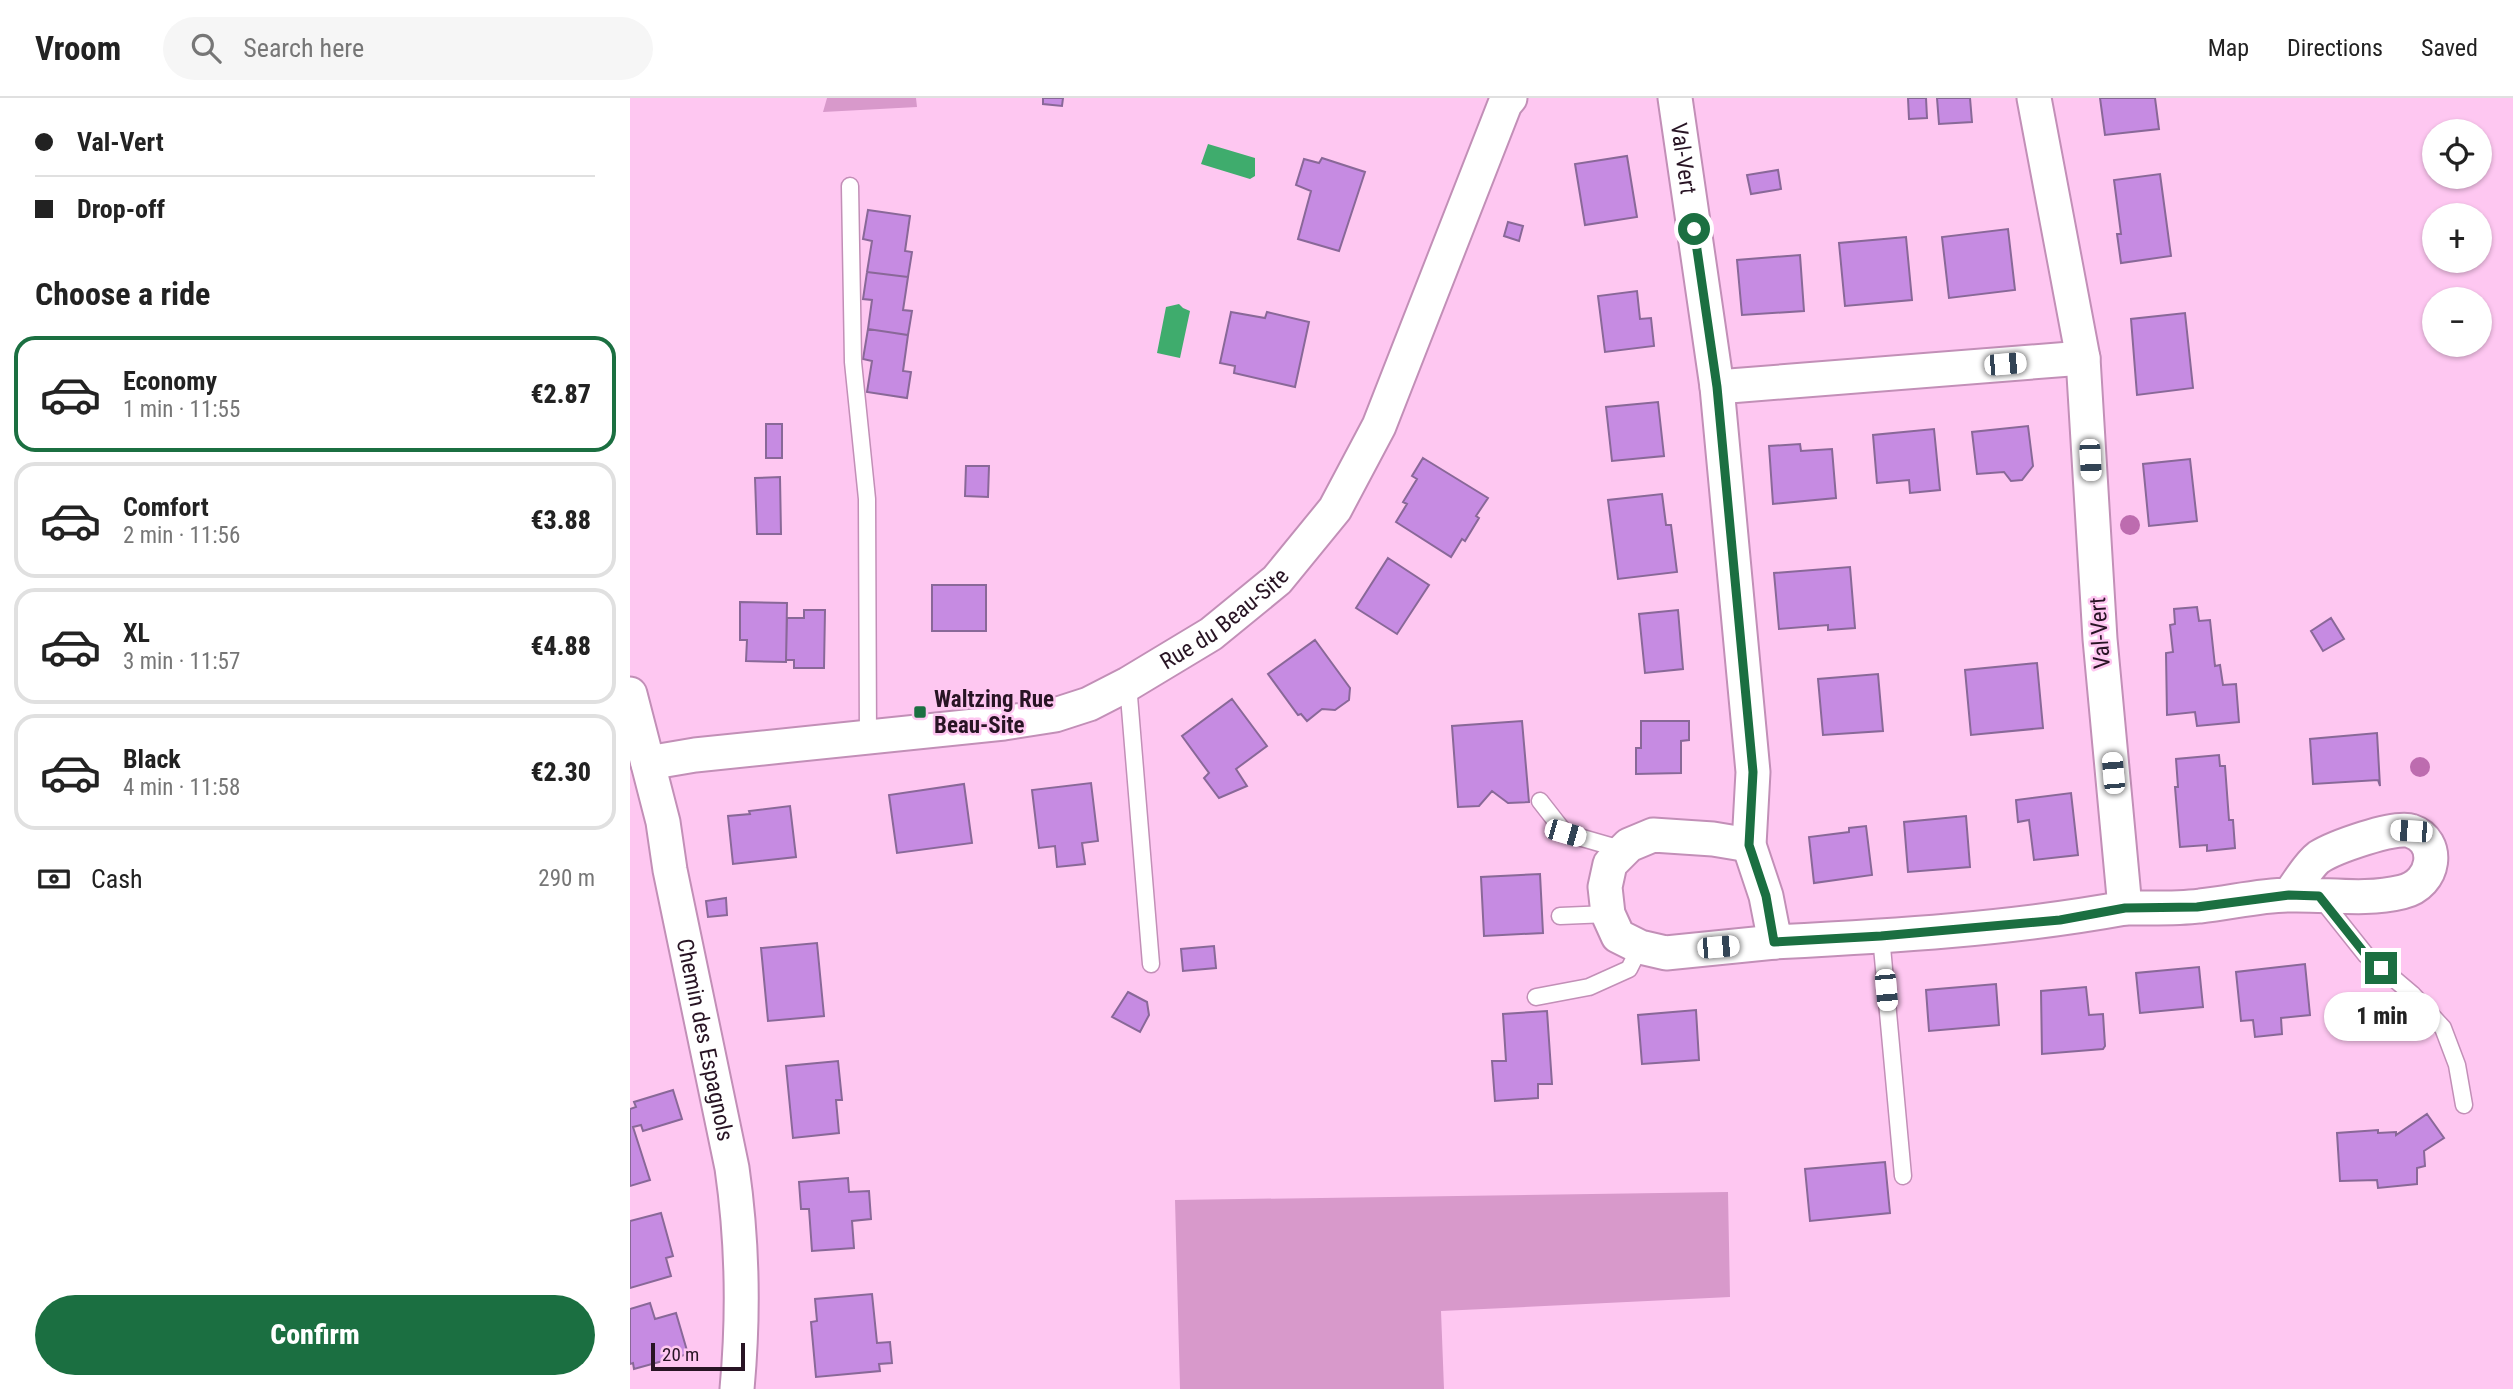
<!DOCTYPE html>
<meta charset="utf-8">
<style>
body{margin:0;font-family:"Roboto Condensed",sans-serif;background:#f6f6f6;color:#222;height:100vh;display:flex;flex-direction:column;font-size:26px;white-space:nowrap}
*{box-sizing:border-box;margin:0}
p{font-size:23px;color:#767676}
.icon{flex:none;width:38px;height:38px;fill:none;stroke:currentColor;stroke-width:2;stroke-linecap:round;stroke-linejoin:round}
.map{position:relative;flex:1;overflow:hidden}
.sheet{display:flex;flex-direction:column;background:#fff;width:630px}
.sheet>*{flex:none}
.guide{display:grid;align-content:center;height:154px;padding:0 35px;background:#fff}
.tools{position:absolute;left:1792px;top:21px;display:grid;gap:14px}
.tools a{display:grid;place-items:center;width:70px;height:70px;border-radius:50%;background:#fff;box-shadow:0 2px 5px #0004;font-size:35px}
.scale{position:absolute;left:21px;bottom:18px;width:94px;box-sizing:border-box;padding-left:7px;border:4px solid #281424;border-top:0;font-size:19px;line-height:24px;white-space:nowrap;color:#281424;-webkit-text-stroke:5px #fec7f1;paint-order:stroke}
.end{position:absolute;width:32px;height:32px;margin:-16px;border:9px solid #1b6f41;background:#fff;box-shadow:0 0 0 4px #fff}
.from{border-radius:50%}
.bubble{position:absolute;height:49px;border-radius:24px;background:#fff;box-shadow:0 2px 5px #0004;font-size:23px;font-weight:800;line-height:49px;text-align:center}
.car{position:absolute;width:21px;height:42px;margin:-21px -10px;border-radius:9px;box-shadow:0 0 5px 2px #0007;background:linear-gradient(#fff 24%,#345 0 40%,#fff 0 76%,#345 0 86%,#fff 0)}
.guide b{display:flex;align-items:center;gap:24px;height:66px;font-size:26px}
.guide b+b{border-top:2px solid #e0e0e0}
.guide i{width:18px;height:18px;background:#222}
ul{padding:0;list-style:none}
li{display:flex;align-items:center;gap:21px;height:116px;margin:0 14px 10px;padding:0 21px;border:4px solid #e0e0e0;border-radius:21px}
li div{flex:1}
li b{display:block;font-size:26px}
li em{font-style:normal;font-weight:800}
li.on{border-color:#1b6f41}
li>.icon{width:63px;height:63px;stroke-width:1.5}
h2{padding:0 35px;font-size:32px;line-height:84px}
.pay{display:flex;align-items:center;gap:18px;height:77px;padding:0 35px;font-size:26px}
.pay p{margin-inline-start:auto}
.button{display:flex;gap:14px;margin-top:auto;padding:14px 35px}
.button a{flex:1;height:80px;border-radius:42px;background:#1b6f41;color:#fff;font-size:28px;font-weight:800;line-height:80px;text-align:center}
header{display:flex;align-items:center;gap:42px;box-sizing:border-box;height:98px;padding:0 35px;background:#fff;border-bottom:2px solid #e0e0e0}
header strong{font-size:33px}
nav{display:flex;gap:38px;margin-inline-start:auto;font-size:24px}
.search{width:490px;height:63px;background:#f6f6f6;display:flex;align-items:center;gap:18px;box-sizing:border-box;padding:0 24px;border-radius:38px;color:#767676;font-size:26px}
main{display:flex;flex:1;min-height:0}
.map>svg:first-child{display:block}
</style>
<header>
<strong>Vroom</strong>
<div class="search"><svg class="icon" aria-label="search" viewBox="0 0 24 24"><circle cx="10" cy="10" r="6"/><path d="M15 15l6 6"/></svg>Search here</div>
<nav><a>Map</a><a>Directions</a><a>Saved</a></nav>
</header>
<main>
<section class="sheet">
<div class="guide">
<b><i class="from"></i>Val-Vert</b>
<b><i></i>Drop-off</b>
</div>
<h2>Choose a ride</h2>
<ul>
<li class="on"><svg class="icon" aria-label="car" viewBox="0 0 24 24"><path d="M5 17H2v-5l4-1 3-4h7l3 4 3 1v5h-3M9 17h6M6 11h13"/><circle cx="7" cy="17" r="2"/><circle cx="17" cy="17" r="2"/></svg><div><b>Economy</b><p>1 min · 11:55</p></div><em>€2.87</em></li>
<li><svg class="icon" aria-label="car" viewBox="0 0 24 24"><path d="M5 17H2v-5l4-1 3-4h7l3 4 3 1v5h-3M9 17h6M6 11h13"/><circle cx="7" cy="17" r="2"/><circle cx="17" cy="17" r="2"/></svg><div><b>Comfort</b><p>2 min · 11:56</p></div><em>€3.88</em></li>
<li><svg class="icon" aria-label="car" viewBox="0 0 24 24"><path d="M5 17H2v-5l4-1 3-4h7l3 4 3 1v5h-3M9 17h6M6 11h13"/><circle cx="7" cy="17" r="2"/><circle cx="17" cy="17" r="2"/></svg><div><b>XL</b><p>3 min · 11:57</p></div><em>€4.88</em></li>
<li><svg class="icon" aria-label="car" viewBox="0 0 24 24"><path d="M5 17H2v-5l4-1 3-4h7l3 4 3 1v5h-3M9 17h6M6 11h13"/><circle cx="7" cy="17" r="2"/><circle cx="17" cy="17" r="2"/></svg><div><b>Black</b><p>4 min · 11:58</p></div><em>€2.30</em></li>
</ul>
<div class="pay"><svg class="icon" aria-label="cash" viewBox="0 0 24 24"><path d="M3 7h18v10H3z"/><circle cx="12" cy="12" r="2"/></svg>Cash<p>290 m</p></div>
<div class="button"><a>Confirm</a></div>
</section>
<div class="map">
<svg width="1883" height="1291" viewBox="0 0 1883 1291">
<rect width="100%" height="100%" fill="#fec7f1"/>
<!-- green -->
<path fill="#d899cb" d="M197,0H286L287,9L193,14Z
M1098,1094L1100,1199L811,1213L814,1291H550L545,1102Z"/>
<!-- water -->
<path fill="#3fac6d" d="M578,46L625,60V78L620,81L571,66Z
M549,206L553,210L560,213L550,260L527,255L536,209Z"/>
<!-- building -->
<path fill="#c68be2" stroke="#896898" stroke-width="2" d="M413,0H433L432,8L413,6Z
M1278,0H1296L1297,20L1279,21Z
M1307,0H1340L1342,24L1309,26Z
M1470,0H1525L1529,31L1475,37Z
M997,58L1007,119L955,127L945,66Z
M692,60L735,74L709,153L668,141L681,93L666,87L674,61L689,65Z
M1148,72L1151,91L1121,96L1117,77Z
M1530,76L1541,158L1491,165L1487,136H1491L1484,82Z
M238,112L280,118L275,153L282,154L278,179L237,174L242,143L233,141Z
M878,124L893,128L889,143L874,138Z
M1378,131L1385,192L1319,200L1312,139Z
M1276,139L1282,202L1215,208L1209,145Z
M1170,157L1174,213L1112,217L1107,162Z
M237,174L278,179L273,212L282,213L278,237L238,231L242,202L233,201Z
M1007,193L1010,221L1021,220L1024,248L975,254L968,198Z
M601,214L635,220L637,214L679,224L665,289L604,275L605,268L590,265Z
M1555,215L1563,290L1507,297L1501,221Z
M238,231L278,237L273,273L281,274L277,300L237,294L242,263L233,261Z
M1028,304L1034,358L982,363L976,309Z
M136,326H152V360H136Z
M1398,328L1403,368L1392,382L1381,383L1374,374L1347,376L1342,334Z
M1304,331L1310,392L1280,395L1279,382L1247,385L1243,337Z
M1170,346L1171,353L1202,351L1206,400L1143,406L1139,348Z
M793,360L858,400L846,418L849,420L835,443L832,441L821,459L766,424L777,406L773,404L787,381L782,378Z
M1560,361L1567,423L1519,428L1513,366Z
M336,368H359L358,399L335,398Z
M150,379L151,436H127L125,380Z
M1032,396L1036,427H1041L1047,474L988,481L978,402Z
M758,460L799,487L767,536L726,510Z
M1220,469L1225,530L1198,532V527L1149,531L1144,475Z
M302,487H356V533H302Z
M110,504L157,505L156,564L116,563L117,542H110Z
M1567,509L1569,523L1580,522L1585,568L1590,567L1593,587L1606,586L1609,624L1567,628L1565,614L1537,617L1536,555L1543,554L1540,527L1545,526L1544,511Z
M174,512H195L194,570H164V562H156L157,520H174Z
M1048,512L1053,571L1015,575L1009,516Z
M1701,520L1714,541L1693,553L1681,533Z
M685,542L720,590L719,602L705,612L692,611L677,623L671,616L668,617L638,576Z
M1407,565L1413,630L1341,637L1335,572Z
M1248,576L1253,633L1193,637L1188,581Z
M602,601L637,648L606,671L617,688L589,700L574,680L579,675L552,638Z
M892,623L899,704L878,705L862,693L849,708L828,709L822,628Z
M1011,623H1059V642L1051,643V675L1006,676V650H1011Z
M1747,635L1750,688L1748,682L1683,686L1680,641Z
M1589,657L1590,668H1595L1599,722H1603L1605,750L1577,753V747L1550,749L1545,689H1548L1546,661Z
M461,685L468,743L452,745L455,766L427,769L425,748L409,750L402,692Z
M334,686L342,745L267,755L259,697Z
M1441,695L1448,757L1404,762L1399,722L1388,724L1386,702Z
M160,708L166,759L103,766L98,718L120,716L119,713Z
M1336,718L1340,769L1278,774L1274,724Z
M1236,728L1242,777L1184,785L1179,739L1219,734V730Z
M910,776L913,835L854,838L851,779Z
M96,800L97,817L78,819L76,803Z
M187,845L194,918L138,923L131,850Z
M584,848L586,870L553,873L551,851Z
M1675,866L1680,917L1651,920L1652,936L1625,939L1623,922L1611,923L1606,874Z
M1569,869L1573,909L1510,915L1506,875Z
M1366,886L1369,927L1299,933L1296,892Z
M1456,889L1459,917L1473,916L1475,948L1473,951L1412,956L1411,893Z
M498,894L517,904L519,917L510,934L482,919Z
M1066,912L1069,962L1012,966L1008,917Z
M917,913L922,986H908V1000L865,1003L862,963H876L873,916Z
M208,963L212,1002H206L209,1035L163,1040L156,968Z
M43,992L52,1021L13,1033L11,1027L3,1029L20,1082L0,1088V1011L6,1009L4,1004Z
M1797,1016L1814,1040L1794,1053L1795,1068L1787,1070V1086L1748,1090L1747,1082L1710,1083L1707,1035L1748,1032V1035L1766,1034V1037Z
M1255,1064L1260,1115L1180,1123L1175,1071Z
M218,1080L219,1094L239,1093L241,1121L222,1123L224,1150L182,1153L179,1111H171L169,1084Z
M31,1115L43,1158L36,1160L41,1178L0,1190V1123Z
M242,1196L247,1245L260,1244L262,1265L249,1266L250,1273L186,1279L181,1224L187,1223L185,1201Z
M20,1205L25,1221L46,1215L58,1256L4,1271L3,1265L0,1266V1211Z"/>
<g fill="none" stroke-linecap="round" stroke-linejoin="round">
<!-- lane casing -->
<g stroke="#c28fb7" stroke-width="19">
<path id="lane" d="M220,88L223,264L237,401L238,639
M498,586L521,866
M910,703L935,735L994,752
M1689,798L1736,857L1782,896L1813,930L1827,967L1834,1007
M930,818L978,816
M1251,838L1273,1078
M906,899L959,889L999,871L1010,849"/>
</g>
<!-- street casing -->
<g stroke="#c28fb7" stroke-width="37">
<g id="street">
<path id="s1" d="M1045,0L1087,289L1123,674L1119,747L1136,798L1145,844C1262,838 1380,831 1495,810L1470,541L1453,260L1404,0"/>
<path d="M1087,289L1453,260"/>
<path id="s2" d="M0,596L33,724L40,772L102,1070C113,1146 114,1215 107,1291"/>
<path id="s3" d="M18,665L65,657L374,625L425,617L459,606L498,586L581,536L647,482L705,411L749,328L875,6L880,0"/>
<path d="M1119,747L1083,741L1023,737L999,747L980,766L975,789L978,816L988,838L1010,849L1036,855L1145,844"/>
<path d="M1495,810C1520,810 1546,811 1570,808C1600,805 1630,797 1660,797C1698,796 1735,803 1772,794C1806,786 1811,743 1781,733C1765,727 1703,750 1689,759C1678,767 1668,786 1659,797"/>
</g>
</g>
<!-- lane -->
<use href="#lane" stroke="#fff" stroke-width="16"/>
<!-- street -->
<use href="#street" stroke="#fff" stroke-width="33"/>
</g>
<!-- trees -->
<g fill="#bd6caf">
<circle cx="1500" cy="427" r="10"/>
<circle cx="1790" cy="669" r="10"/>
</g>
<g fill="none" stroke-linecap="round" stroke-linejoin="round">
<!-- route -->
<path stroke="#1b6f41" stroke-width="9" d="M1064,131L1087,289L1123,674L1119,747L1136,798L1144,844L1251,838L1430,822L1495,810L1567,809L1659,797L1689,798L1736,857L1751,870"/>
</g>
<!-- markers -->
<rect fill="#1b6f41" stroke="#fec7f1" stroke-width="2.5" x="283" y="607" width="14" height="14" rx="3.5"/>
<g text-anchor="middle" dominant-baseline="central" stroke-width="5" stroke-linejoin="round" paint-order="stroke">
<!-- street labels -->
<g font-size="23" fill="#281424" stroke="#fec7f1">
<text stroke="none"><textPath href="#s1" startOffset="61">Val-Vert</textPath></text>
<text stroke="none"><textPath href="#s3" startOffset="606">Rue du Beau-Site</textPath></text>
<text transform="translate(1470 535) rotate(-94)">Val-Vert</text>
<text stroke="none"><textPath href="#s2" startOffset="354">Chemin des Espagnols</textPath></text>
</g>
<!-- poi labels -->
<g font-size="23" font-weight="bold" fill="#281424" stroke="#fec7f1" text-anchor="start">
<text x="304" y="601">Waltzing Rue<tspan x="304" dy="26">Beau-Site</tspan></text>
</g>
</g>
</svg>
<div class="tools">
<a><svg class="icon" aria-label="locate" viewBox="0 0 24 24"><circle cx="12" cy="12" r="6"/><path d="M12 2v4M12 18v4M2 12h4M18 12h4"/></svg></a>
<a>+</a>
<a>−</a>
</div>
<div class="scale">20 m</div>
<i class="end from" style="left:1064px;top:131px"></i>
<i class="end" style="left:1751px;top:870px"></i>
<div class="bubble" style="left:1694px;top:894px;width:116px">1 min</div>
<i class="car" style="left:1375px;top:266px;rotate:85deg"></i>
<i class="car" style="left:1460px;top:362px;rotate:177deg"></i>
<i class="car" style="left:1483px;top:675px;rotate:355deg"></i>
<i class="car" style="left:1781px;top:733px;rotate:274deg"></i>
<i class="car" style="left:935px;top:735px;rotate:106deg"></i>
<i class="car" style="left:1088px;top:849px;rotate:85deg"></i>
<i class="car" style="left:1256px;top:892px;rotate:175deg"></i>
</div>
</main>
